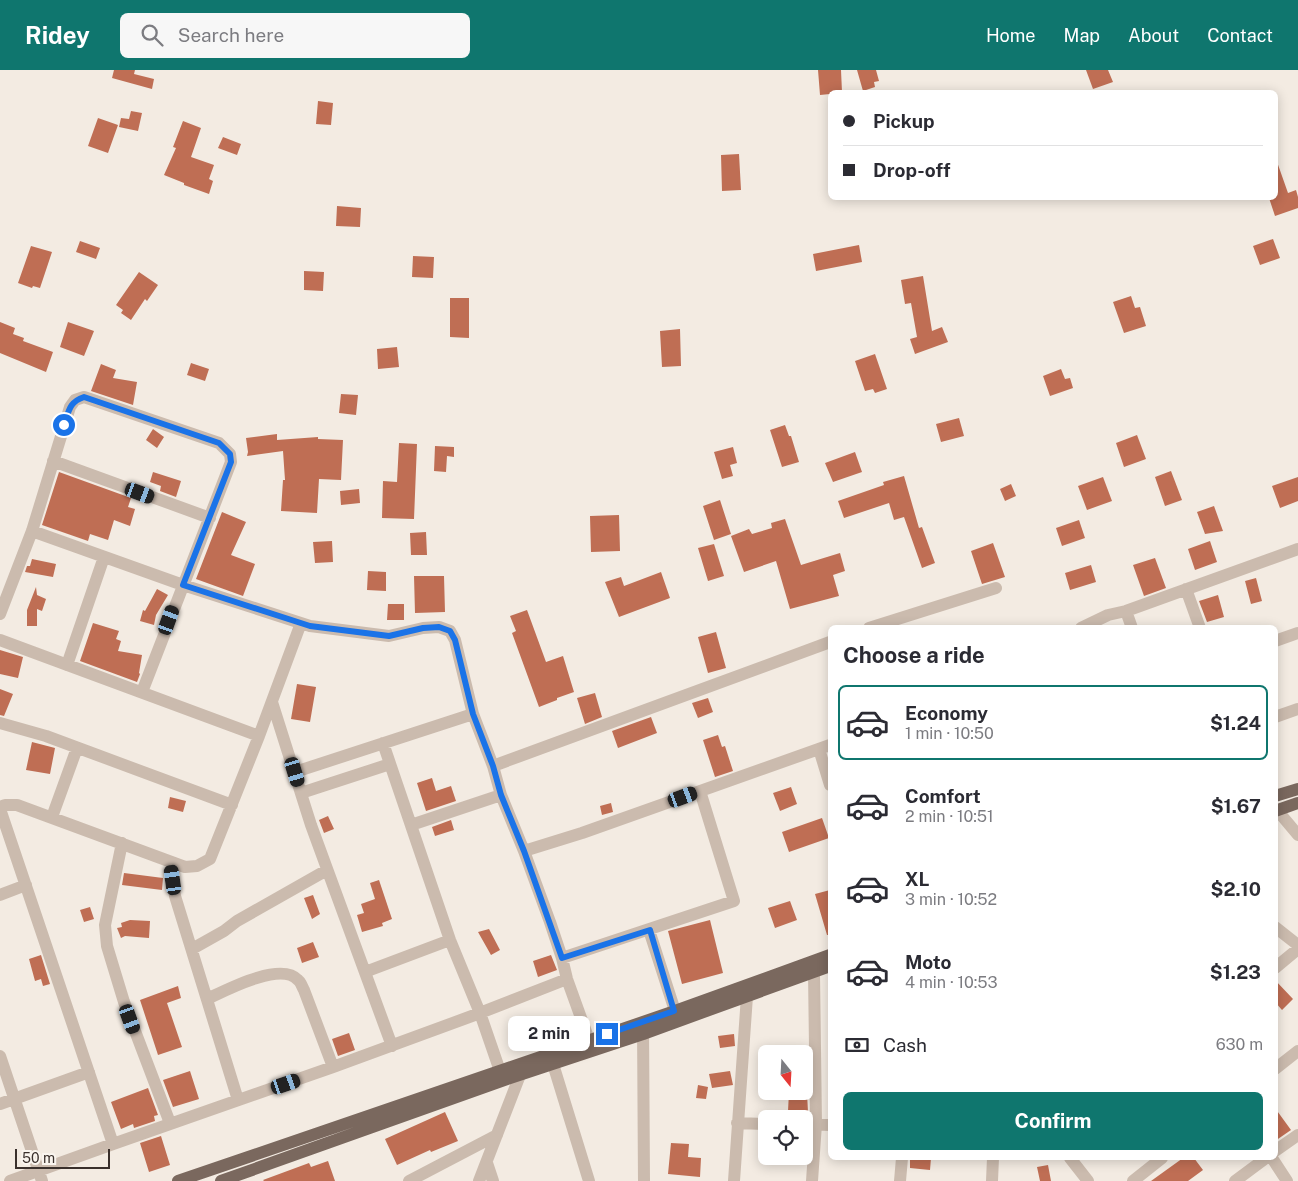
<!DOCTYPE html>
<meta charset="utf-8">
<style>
body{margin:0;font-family:"Public Sans",sans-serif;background:#f7f7f7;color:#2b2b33;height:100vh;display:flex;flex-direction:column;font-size:19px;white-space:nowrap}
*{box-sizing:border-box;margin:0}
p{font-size:16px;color:#7c7c81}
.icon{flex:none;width:28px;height:28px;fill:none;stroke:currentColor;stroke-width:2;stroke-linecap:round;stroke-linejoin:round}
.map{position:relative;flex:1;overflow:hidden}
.drawer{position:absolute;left:828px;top:555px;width:450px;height:535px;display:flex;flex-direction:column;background:#fff;border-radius:8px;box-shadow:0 2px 12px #0003}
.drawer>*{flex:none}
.guide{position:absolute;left:828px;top:20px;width:450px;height:110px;border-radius:8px;box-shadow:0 2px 12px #0003;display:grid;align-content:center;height:110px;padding:0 15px;background:#fff}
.needle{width:32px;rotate:162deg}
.tools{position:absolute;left:758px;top:975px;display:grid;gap:10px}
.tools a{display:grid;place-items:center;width:55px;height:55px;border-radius:8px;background:#fff;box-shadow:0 2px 12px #0003;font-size:25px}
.scale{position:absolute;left:15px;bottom:12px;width:95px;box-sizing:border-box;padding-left:5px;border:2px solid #3a302c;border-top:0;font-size:14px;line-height:18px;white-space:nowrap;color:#3a302c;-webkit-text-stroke:4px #faf5ef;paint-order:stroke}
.end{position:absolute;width:22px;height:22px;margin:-11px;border:6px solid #1a73e8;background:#fff;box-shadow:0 0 0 2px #fff}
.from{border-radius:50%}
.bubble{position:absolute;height:35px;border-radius:8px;background:#fff;box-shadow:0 2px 12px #0003;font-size:16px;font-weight:700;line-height:35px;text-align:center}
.car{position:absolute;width:15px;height:30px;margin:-15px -8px;border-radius:6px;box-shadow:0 0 4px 1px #0007;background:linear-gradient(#222 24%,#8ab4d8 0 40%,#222 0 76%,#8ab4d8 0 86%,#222 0)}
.guide b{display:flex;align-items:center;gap:18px;height:48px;font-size:19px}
.guide b+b{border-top:1px solid #e1e1e2}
.guide i{width:12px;height:12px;background:#2b2b33}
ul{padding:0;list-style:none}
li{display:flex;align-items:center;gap:15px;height:75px;margin:0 10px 8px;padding:0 5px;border:2px solid transparent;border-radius:8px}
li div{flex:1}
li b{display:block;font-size:19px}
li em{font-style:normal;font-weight:700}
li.selected{border-color:#0f766e}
li>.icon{width:45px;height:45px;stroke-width:1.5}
h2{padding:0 15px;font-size:22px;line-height:60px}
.pay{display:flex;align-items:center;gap:12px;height:55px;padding:0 15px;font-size:19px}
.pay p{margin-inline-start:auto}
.primary-button{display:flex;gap:10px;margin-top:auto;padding:10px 15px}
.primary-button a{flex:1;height:58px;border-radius:8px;background:#0f766e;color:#fff;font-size:20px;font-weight:700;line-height:58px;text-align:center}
header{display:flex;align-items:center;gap:30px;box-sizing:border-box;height:70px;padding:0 25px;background:#0f766e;color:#fff}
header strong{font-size:24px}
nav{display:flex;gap:28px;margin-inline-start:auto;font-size:18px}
.search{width:350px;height:45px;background:#f7f7f7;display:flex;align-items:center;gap:12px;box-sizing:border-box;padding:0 18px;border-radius:8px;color:#7c7c81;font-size:19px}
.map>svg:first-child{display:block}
</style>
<header>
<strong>Ridey</strong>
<div class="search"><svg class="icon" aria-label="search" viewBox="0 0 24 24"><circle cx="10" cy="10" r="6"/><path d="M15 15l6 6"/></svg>Search here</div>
<nav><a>Home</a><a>Map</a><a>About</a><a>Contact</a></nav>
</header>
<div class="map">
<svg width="1298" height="1111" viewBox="0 0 1298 1111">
<rect width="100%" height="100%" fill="#f3ebe2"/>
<!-- building -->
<path fill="#bf6e54" d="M114,0H135L134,4L154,9L152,19L112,8Z
M818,0H841L842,22H830V24L820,25Z
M857,0H876L879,11L874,12L875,17L863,21Z
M1086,0H1108L1113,12L1093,19Z
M318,31L333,33L331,55L316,54Z
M131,41L142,43L138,61L119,57L121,48L129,49Z
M98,48L118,55L108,83L88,76Z
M183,51L201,58L191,87L214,95L209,109L213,111L209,124L184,115V113L164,105L176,78L173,77Z
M223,67L241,74L237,85L218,78Z
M739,84L741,120L722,121L721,85Z
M1275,89H1276L1288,123L1296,120L1298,127V138L1275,146L1269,128H1275Z
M337,136L361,138L360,157L336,156Z
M1273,169L1280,188L1260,195L1253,176Z
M80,171L100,178L96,189L76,182Z
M859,175L862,192L816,201L813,184Z
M31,176L52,182L40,218L33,216L32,218L18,213Z
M413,186L434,187L433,208L412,207Z
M304,201L324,202L323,221L304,220Z
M139,202L158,215L147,231L145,229L131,250L121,243L123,240L116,235Z
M923,206L932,261L942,257L948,272L915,284L910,269L917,267L911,233L905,234L901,210Z
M1131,226L1135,238L1140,237L1146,256L1124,263L1113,232Z
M450,228H469V268L450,267Z
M0,252L15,258L13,264L24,268L23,271L53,282L46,302L0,283Z
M68,252L94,261L84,286L60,277Z
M680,259L681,296L662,297L660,261Z
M397,277L399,297L378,299L377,279Z
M875,284L887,319L875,323L873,319L865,321L855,291Z
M191,293L209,299L205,311L187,305Z
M101,294L116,300L113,308L137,312L133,335L91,321Z
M1061,299L1065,309L1070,308L1073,318L1050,326L1043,306Z
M341,324L358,325L356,345L339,343Z
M959,348L964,366L941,372L936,354Z
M785,355L789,366H791L799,392L782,397L770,360Z
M153,359L164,367L157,378L146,370Z
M277,364V370L318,367V369L343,370L341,410L319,409L317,443L281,441L283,410H285L283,381L247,386L248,382L246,368Z
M1137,365L1146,389L1124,397L1116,373Z
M399,373L417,374L414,449L382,448L383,411L397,412Z
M435,376L454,377V387L447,386L446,402L434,401Z
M733,377L737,393L730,395L733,406L722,409L714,382Z
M855,382L862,402L833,412L825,393Z
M1171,401L1182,430L1165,436L1155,407Z
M59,402L131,428L128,437L135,439L130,456L114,450L108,470L90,464L88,471L42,455Z
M153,402L181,411L176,427L160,421L161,416L150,412Z
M904,406L919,458L922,457L935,493L922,498L904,447L894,450L889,433L844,448L838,431L884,415L883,412Z
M1103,407L1112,431L1087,440L1078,416Z
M1298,407V431L1280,438L1272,416Z
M1011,414L1016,426L1005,431L1000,419Z
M359,419L360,433L341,435L340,421Z
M720,430L731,464L714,470L703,436Z
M1214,436L1223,461L1205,464L1197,442Z
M222,442L246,452L231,485L255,494L243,526L196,509Z
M619,445L620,481L591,482L590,446Z
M785,449L801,495L840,483L845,501L833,505L839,526L790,539L776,491L744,502L731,466L749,459L752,464L772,458L771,453Z
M1079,450L1085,468L1062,476L1056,458Z
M426,462L427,485H411L410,463Z
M332,471L333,492L315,493L313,472Z
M1210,471L1217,492L1195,500L1188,479Z
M993,473L1005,507L982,514L971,481Z
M714,474L724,506L708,511L698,478Z
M1155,488L1166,518L1144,526L1133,495Z
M32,489L56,494L53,507L25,502L27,496H30Z
M1091,495L1096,512L1070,520L1065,503Z
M368,501L386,502V521L367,520Z
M661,502L670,528L619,547L605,512L621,507L624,516Z
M414,506H444L445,542L415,543Z
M1256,508L1262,531L1251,534L1245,511Z
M36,517L37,525L46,529L42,541L37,539V556H27V540Z
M157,519L168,525L156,545L154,555L140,551L143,540L145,541Z
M1218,525L1224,547L1207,552L1199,531Z
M388,534H404V550H387Z
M527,540L546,592L563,586L574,622L557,628V630L539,637L512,563L516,561L510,546Z
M93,553L119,561L116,569L121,571L118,581L142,585L139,603L140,604L137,612L80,591Z
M716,562L726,598L708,603L698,567Z
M0,580L23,587L18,608L0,604Z
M297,614L316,617L310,652L291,649Z
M0,619L13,624L4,646L0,645Z
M595,623L602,647L585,654L577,628Z
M708,628L713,642L698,648L692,633Z
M651,647L657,663L618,678L612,661Z
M718,665L722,677L725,676L733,701L715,707L703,670Z
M32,672L55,678L50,704L26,700Z
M432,708L436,721L451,716L456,731L426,741L417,713Z
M791,717L797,734L780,741L773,723Z
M170,727L186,731L183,742L168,738Z
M611,733L613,742L602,745L600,736Z
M328,746L334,759L324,763L319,750Z
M822,748L829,768L789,782L782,762Z
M451,750L454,760L435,766L432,757Z
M124,803L163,808L162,820L122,815Z
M379,810L392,849L382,853L383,856L362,862L357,845L364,843L361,834L375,829L370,813Z
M830,820V865H827L815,824Z
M313,825L320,844L312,849L304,828Z
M790,831L797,850L775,858L768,838Z
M90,837L94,849L84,852L80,840Z
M130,850L150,851L149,868L125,866L121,868L117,858L122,857L121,853Z
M710,850L723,903L682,914L668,861Z
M489,859L500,880L491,885L478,862Z
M313,872L319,887L302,893L297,878Z
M41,885L50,914L43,916L41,909L35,911L29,889Z
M551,885L557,900L538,907L533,891Z
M1275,910L1293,929L1282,940L1275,932Z
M178,916L181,928L167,933L182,977L158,985L140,930Z
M349,963L355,980L338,986L332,969Z
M734,964L735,976L720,978L718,966Z
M190,1001L199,1029L173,1037L163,1010Z
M730,1001L733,1015L712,1018L709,1004Z
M698,1015L708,1017L706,1029L696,1028Z
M148,1018L158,1045L154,1046L155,1051L134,1058L133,1054L121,1059L111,1032Z
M789,1022L807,1023L808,1042L788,1041Z
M1275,1038L1291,1060L1275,1071Z
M445,1042L458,1071L431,1082L430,1080L397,1095L385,1069Z
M161,1066L170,1095L149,1102L140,1073Z
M671,1073L689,1074L688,1087L701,1088L700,1107L668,1104Z
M910,1088H931L930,1100L910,1098Z
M1183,1088H1194L1203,1100L1188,1111H1151Z
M328,1091L335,1111H264L263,1110L309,1093L311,1097Z
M1048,1095L1051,1111H1040L1037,1097Z"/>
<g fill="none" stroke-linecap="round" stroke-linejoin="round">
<!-- minor -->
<path stroke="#cbbbae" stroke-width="12" d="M53,391L210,448
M32,461L183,515L310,556L389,566L423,558L439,557L450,561L455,570L473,644L493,696L501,725L524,781L550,852L562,888L567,909L589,970
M1186,519L1200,558
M1126,541L1132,558
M0,544L32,461L70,337L75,330L84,327L219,373L230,384L231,392L142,622
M869,558L996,518
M1081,558L1108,545L1126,541L1298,479
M0,570L259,666
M1275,571L1298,563
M67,595L104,487
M272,632L311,755L392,976
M1275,647L1298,639
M0,653L46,666L232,735
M383,673L450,870L480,943L500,1001
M819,679L830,715
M493,696L830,572
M295,702L473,644
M301,723L390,694
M0,737L5,735H17L185,797L197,796L210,789L259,666L301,553
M0,739L113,1074L10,1111
M1277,740L1298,765
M52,747L77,678
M411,755L501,725
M122,773L105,855L107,876L124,932L170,1053
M524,781L582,763L830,675
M171,793L175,826L238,1030
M0,825L26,815
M1275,857L1298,875
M649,860L675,941
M192,879L224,861L237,851L327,800
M562,888L734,831L700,721
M1275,898L1298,879
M365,902L450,870
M207,929C226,920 281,891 298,910C301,912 302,917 304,920L333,997
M643,954L644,1111
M0,986L42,1111
M553,994L589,1111
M1275,999L1298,981
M0,1034L89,1002
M737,1053L766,1054
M804,1054L830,1055
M113,1074L333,997L480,943L567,909
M1275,1081L1298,1065
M1070,1088L1088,1111
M1272,1088L1287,1111
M487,1093L493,1111
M409,1111L497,1065
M479,1111L520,1005
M734,1111L747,926L749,918
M812,1111L816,1054L814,902L816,891
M900,1111L902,1088
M992,1111L993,1088
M1133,1111L1162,1088
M1235,1111L1266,1088"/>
<!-- major -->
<path stroke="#7a685e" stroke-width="12" d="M1275,726L1298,719
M1275,741L1298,733
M178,1111L675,941L830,885
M221,1111L507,1009L643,964L830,896"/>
</g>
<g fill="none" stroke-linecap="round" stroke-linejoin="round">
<!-- route -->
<path stroke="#1a73e8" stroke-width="6" d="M64,355C69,341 69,332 84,327L219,373L230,384L231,392L183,515L310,556L389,566L423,558L439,557L450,561L455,570L473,644L493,696L501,725L524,781L562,888L650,860L674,941L607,964"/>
</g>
</svg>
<div class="tools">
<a><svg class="needle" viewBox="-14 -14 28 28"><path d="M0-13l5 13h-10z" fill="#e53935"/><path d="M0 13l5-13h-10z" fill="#7c7c81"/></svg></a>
<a><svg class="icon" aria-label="locate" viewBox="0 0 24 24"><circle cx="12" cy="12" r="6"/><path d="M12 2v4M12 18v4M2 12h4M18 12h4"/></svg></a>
</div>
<div class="scale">50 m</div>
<i class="end from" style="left:64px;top:355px"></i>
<i class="end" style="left:607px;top:964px"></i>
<div class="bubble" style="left:508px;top:946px;width:82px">2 min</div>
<i class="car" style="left:140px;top:423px;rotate:110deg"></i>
<i class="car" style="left:169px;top:550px;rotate:20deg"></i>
<i class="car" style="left:295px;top:702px;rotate:163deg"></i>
<i class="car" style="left:683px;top:727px;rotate:70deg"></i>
<i class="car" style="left:173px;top:810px;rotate:352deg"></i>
<i class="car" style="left:130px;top:949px;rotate:160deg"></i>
<i class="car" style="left:286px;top:1014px;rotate:71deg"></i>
<div class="guide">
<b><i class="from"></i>Pickup</b>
<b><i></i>Drop-off</b>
</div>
<section class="drawer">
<h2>Choose a ride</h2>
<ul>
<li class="selected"><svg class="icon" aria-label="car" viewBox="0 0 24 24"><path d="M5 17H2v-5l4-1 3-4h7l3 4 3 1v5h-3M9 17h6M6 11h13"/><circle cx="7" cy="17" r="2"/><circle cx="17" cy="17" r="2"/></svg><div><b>Economy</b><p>1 min · 10:50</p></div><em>$1.24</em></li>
<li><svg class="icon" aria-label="car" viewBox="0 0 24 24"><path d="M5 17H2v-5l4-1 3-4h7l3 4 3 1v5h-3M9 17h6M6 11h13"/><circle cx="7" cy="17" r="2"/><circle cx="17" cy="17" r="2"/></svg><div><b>Comfort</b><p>2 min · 10:51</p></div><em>$1.67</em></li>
<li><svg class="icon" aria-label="car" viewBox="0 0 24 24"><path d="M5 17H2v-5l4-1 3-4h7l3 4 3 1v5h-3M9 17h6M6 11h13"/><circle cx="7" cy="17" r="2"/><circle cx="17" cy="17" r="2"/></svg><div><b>XL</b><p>3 min · 10:52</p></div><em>$2.10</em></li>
<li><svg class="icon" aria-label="car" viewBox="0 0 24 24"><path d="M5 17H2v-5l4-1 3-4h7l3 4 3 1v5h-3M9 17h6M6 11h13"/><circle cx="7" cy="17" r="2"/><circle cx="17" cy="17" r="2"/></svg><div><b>Moto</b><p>4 min · 10:53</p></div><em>$1.23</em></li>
</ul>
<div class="pay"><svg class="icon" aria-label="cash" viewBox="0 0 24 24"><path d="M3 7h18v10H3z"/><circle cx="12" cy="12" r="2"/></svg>Cash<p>630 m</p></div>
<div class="primary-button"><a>Confirm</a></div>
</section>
</div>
